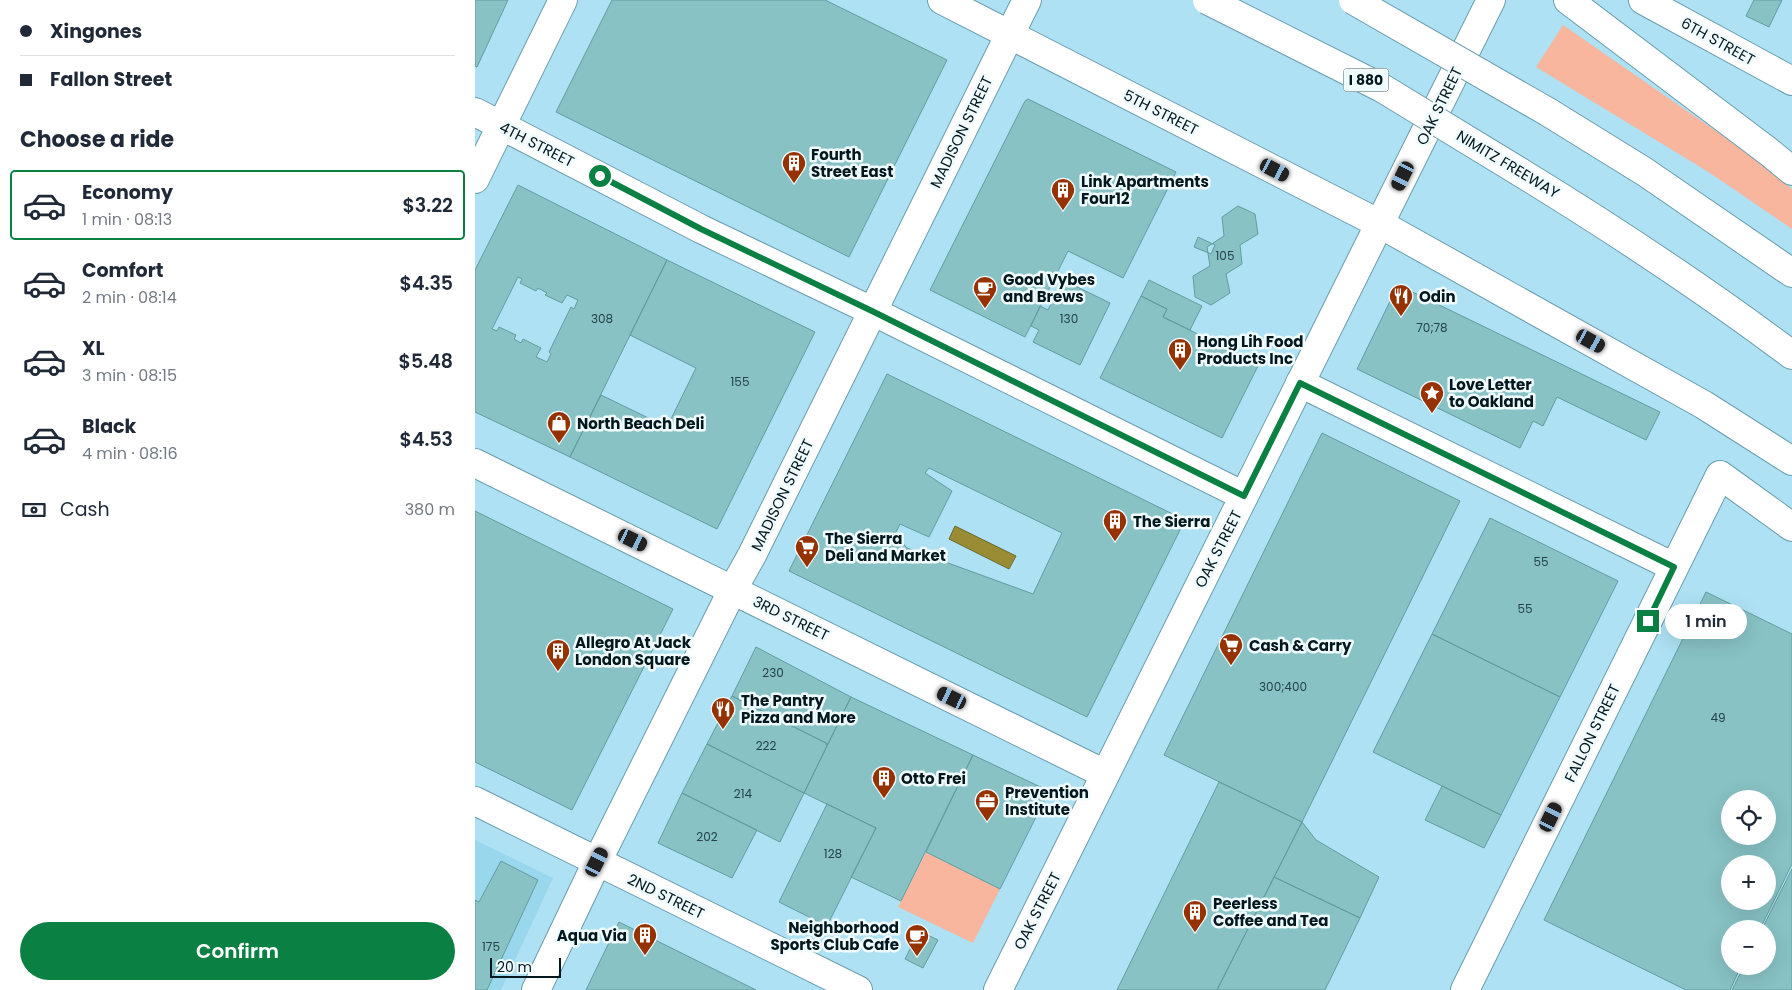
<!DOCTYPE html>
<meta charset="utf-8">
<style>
body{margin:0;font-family:Poppins,sans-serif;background:#f6f6f7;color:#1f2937;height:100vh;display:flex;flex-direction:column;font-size:19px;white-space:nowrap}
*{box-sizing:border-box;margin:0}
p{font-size:16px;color:#747a83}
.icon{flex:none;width:28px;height:28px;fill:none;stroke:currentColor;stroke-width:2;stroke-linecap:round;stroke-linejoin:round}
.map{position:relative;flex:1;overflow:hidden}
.drawer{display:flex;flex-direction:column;background:#fff;width:475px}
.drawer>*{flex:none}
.top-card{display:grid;align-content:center;height:110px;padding:0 20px;background:#fff}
.controls{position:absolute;left:1246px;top:790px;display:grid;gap:10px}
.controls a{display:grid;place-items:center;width:55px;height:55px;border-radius:50%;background:#fff;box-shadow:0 5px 20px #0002;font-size:25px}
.scale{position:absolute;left:15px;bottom:12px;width:71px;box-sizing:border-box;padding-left:5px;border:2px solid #03171e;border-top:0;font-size:14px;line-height:18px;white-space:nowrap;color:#03171e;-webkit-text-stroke:4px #f0fbfe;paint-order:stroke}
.end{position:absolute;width:22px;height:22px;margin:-11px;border:6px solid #0b8043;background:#fff;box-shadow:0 0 0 2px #fff}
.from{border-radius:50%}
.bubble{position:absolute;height:35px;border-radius:18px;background:#fff;box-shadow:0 5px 20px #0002;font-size:16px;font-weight:600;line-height:35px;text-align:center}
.car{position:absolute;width:15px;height:30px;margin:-15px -8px;border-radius:6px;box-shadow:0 0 4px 1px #0007;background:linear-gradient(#222 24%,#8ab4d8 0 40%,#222 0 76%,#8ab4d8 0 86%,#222 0)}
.top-card b{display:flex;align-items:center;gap:18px;height:48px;font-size:19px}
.top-card b+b{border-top:1px solid #e0e1e3}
.top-card i{width:12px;height:12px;background:#1f2937}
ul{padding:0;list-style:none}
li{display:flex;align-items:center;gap:15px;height:70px;margin:0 10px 8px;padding:0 10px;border:2px solid transparent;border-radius:5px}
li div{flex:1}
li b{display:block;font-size:19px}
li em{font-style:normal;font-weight:600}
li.active{border-color:#0b8043}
li>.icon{width:45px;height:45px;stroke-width:1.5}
h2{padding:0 20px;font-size:22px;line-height:60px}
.pay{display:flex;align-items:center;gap:12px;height:55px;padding:0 20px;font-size:19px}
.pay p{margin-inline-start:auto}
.primary-button{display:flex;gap:10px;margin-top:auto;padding:10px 20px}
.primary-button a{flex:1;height:58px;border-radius:30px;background:#0b8043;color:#fff;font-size:20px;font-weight:600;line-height:58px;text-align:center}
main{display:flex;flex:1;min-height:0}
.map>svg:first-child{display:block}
</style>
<main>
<section class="drawer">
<div class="top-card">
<b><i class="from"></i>Xingones</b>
<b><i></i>Fallon Street</b>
</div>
<h2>Choose a ride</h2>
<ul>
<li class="active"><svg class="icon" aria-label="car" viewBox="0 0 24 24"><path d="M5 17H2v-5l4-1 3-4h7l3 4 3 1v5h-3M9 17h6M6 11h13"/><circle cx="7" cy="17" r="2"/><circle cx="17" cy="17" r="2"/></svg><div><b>Economy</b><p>1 min · 08:13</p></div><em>$3.22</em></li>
<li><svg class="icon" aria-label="car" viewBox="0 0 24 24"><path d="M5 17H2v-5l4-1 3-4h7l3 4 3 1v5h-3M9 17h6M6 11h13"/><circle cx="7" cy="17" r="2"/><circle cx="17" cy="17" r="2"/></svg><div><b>Comfort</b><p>2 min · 08:14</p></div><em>$4.35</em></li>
<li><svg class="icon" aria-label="car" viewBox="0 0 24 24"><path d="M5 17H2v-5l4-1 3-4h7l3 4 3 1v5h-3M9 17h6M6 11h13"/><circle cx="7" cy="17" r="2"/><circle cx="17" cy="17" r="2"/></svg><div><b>XL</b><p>3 min · 08:15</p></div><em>$5.48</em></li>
<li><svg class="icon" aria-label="car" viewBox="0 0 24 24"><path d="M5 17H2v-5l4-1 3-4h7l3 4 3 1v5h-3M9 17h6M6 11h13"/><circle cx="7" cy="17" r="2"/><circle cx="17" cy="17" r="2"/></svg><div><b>Black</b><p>4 min · 08:16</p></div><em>$4.53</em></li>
</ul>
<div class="pay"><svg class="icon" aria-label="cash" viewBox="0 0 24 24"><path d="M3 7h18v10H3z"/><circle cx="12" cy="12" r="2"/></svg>Cash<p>380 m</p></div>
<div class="primary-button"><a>Confirm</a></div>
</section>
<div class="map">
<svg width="1317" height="990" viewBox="0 0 1317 990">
<rect width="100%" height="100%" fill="#ade1f3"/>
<!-- built -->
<path fill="#99d7ec" d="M0,840L78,878L26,990H0Z"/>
<!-- green -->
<path fill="#f9b69e" d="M1088,25L1264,147L1317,189V229L1235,173L1061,67Z
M451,852L525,889L498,943L423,907Z"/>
<!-- water -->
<path fill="#998c34" stroke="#6c692d" d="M480,526L541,556L534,569L474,539Z"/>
<!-- building -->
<path fill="#88c2c5" stroke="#639c9f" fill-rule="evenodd" d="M0,0H33L2,67L0,66Z
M137,0H350L472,60L374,257L81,112Z
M1279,0H1307L1294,27L1271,16Z
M553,99L701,172L648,278L593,251L550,337L455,290L550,101Z
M43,185L192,260L95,457L0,412V270ZM43,277L47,279L45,283L61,291L63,288L72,293L70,295L87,303L92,295L103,300L99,309L96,307L74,352L76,354L72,362L61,357L66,348L48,339L46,343L39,339L41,335L24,327L22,331L17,329Z
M763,206L780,214L783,234L765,245L767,264L751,274L755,293L736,305L720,297L718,276L735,266L732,247L749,236L747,217Z
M723,237L740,245L736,254L719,247Z
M192,260L340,332L242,529L95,457L126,395L192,427L221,368L155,335Z
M588,280L635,303L605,365L558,342L564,330L556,326L565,306L573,310Z
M674,280L727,306L715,330L688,317L692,309L666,296Z
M923,285L1185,412L1171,440L1082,397L1068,426L1058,421L1045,448L882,369Z
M666,296L692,309L688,317L784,364L747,438L625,378Z
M412,374L710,520L612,717L314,571ZM454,468L587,533L558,594L432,548L420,534L425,524L454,537L477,491L450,473Z
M847,433L985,501L827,822L689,755Z
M0,511L198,609L97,810L0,762Z
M1015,518L1143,581L1085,697L957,634Z
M1231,592L1317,634V864L1285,929H1255V966H1266L1255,990H1211L1069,920ZM1255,799H1292V836H1255ZM1255,864H1292V901H1255Z
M957,634L1085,697L1026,815L898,752Z
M281,647L376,697L353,744L257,696Z
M257,696L351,743V745L353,744L329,793L232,744Z
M376,697L498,755L426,901L376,877L401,828L329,793Z
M232,744L329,793L305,842L207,793Z
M498,755L574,791L525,889L451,852Z
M744,782L827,822L742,990H642Z
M967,786L1026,815L1009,848L950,820Z
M207,793L282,830L257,878L183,843Z
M352,804L401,828L352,926L304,902Z
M827,822L841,840L904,877L885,918L799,877Z
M26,861L63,880L12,990H0V900L4,902Z
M1317,869V990H1257L1269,966H1292V929H1287Z
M799,877L885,918L850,990H742Z
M144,922L281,990H111Z
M444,931L463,940L448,968L430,959Z"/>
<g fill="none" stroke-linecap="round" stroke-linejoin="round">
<!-- minor casing -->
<g stroke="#6a9dad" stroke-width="30">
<path id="minor" d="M1168,0L1317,81
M0,112L226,229L397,311L769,496
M0,179L88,0
M825,383L1199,567
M0,463L630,774
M0,801L383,990
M61,990L122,862L258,589L277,555L535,34
M990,990L1245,475L1317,527"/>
</g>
<!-- major casing -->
<g stroke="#6a9dad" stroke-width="30">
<path id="major" d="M467,0L905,224
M535,34L552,0
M523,990L1016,0"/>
</g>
<!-- highway casing -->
<g stroke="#6a9dad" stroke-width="30">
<path id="highway" d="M1093,0L1294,152L1317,171
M1073,112L1170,172L1317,273
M1045,172C1138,229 1229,289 1317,355
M905,224L1229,405L1317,461"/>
</g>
<!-- minor -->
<use href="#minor" stroke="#fff" stroke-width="28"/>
<!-- major -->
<use href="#major" stroke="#fff" stroke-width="28"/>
<!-- highway -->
<use href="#highway" stroke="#fff" stroke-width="28"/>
<!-- highway-bridge casing -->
<g stroke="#6a9dad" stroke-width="30" stroke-linecap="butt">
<path id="highway-bridge" d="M732,0L907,88L1045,172
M878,0L1073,112"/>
</g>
<!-- highway-bridge -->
<use href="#highway-bridge" stroke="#fff" stroke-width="28"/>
</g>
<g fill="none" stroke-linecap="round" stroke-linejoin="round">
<!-- route -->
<path stroke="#0b8043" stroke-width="6" d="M125,176L226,229L397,311L769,496L825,383L1199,567L1173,621"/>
</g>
<!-- icons -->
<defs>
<g id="building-pin" transform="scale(1.25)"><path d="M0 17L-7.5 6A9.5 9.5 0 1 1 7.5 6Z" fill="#963200" stroke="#f0fbfe"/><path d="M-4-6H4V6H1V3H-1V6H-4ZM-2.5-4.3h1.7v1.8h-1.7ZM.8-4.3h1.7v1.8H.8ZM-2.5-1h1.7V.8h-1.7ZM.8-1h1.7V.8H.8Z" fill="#fff"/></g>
<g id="cafe-pin" transform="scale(1.25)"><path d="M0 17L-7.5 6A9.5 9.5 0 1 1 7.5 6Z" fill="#963200" stroke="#f0fbfe"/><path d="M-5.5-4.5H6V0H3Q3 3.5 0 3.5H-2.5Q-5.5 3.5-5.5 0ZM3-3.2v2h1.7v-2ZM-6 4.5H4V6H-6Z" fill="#fff"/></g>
<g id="restaurant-pin" transform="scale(1.25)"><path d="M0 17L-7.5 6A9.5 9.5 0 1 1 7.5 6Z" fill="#963200" stroke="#f0fbfe"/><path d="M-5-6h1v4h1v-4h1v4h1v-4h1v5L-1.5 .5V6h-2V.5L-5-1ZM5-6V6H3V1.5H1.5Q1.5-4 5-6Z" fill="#fff"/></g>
<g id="sight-pin" transform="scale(1.25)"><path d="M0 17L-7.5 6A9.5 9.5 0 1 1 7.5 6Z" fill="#963200" stroke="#f0fbfe"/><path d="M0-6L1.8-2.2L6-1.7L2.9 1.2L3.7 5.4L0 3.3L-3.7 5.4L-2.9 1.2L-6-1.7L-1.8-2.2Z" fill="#fff"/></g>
<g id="shop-pin" transform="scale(1.25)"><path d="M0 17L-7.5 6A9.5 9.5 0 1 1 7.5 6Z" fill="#963200" stroke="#f0fbfe"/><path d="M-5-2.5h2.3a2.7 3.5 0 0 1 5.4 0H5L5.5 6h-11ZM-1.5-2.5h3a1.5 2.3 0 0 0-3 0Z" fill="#fff"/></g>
<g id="supermarket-pin" transform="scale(1.25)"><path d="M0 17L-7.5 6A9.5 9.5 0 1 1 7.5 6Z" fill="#963200" stroke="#f0fbfe"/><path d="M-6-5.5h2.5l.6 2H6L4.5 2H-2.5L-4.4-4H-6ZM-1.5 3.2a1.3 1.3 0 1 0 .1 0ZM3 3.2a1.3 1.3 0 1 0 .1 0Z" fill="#fff"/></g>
<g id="office-pin" transform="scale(1.25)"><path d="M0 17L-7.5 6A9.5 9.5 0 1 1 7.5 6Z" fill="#963200" stroke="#f0fbfe"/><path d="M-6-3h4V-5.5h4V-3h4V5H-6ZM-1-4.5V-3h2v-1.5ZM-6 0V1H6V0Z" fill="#fff"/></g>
</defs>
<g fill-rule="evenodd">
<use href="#building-pin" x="319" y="163"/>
<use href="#building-pin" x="588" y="190"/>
<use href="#cafe-pin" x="510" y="288"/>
<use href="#restaurant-pin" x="926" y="296"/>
<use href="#building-pin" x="705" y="350"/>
<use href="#sight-pin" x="957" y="393"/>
<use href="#shop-pin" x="84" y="423"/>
<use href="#building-pin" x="640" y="521"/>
<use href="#supermarket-pin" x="332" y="547"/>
<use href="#supermarket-pin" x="756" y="645"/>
<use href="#building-pin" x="83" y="651"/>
<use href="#restaurant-pin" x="248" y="709"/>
<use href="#building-pin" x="409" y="778"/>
<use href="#office-pin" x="512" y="801"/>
<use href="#building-pin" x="720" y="912"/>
<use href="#building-pin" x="170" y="935"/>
<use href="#cafe-pin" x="442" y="936"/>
</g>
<g text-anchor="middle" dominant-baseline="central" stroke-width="5" stroke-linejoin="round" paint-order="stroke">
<!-- number labels -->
<g font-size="12" fill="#244248">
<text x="750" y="255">105</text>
<text x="127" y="318">308</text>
<text x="594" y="318">130</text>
<text x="957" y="327">70;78</text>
<text x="265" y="381">155</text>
<text x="1066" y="561">55</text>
<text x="1050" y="608">55</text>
<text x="298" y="672">230</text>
<text x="808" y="686">300;400</text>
<text x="1243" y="717">49</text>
<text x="291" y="745">222</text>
<text x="268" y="793">214</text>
<text x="232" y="836">202</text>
<text x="358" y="853">128</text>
<text x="16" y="946">175</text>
</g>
<!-- shield labels -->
<rect fill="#f0fbfe" stroke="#4a5b61" stroke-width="1" x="868.5" y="68.5" width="45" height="23" rx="4"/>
<g font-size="14" font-weight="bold" fill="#03171e">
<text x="891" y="80">I 880</text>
</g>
<!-- street labels -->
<g font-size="15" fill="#03171e" stroke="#f0fbfe">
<text transform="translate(1243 41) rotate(29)">6TH STREET</text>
<text transform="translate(964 106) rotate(-64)">OAK STREET</text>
<text transform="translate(686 112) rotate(27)">5TH STREET</text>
<text transform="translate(486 132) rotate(-64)">MADISON STREET</text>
<text transform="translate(62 144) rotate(27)">4TH STREET</text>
<text transform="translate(1033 164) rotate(31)">NIMITZ FREEWAY</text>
<text transform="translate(307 495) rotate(-64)">MADISON STREET</text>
<text transform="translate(743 549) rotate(-63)">OAK STREET</text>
<text transform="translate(316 618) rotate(26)">3RD STREET</text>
<text transform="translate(1117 733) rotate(-64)">FALLON STREET</text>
<text transform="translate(191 896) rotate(26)">2ND STREET</text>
<text transform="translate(562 911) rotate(-63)">OAK STREET</text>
</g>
<!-- poi labels -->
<g font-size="15" font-weight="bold" fill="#03171e" stroke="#f0fbfe" text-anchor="start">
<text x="336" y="154">Fourth<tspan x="336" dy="17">Street East</tspan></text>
<text x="606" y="181">Link Apartments<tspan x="606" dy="17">Four12</tspan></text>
<text x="528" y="279">Good Vybes<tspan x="528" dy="17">and Brews</tspan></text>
<text x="944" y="296">Odin</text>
<text x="722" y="341">Hong Lih Food<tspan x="722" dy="17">Products Inc</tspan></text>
<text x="974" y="384">Love Letter<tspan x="974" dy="17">to Oakland</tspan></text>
<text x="102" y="423">North Beach Deli</text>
<text x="658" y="521">The Sierra</text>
<text x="350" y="538">The Sierra<tspan x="350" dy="17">Deli and Market</tspan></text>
<text x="100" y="642">Allegro At Jack<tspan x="100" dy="17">London Square</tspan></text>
<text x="774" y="645">Cash &amp; Carry</text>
<text x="266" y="700">The Pantry<tspan x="266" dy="17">Pizza and More</tspan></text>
<text x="426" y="778">Otto Frei</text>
<text x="530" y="792">Prevention<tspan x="530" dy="17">Institute</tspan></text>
<text x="738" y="903">Peerless<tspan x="738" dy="17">Coffee and Tea</tspan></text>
<text x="424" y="927" text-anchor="end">Neighborhood<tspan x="424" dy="17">Sports Club Cafe</tspan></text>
<text x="152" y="935" text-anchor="end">Aqua Via</text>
</g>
</g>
</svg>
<div class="controls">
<a><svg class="icon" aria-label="locate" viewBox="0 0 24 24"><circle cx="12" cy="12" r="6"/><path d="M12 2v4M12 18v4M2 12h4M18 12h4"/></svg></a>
<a>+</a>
<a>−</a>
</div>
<div class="scale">20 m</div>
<i class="end from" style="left:125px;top:176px"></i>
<i class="end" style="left:1173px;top:621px"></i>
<div class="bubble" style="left:1190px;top:604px;width:82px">1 min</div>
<i class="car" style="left:800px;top:170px;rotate:117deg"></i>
<i class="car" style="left:928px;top:176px;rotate:206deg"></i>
<i class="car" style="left:1116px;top:341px;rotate:119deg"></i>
<i class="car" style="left:158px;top:540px;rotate:116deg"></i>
<i class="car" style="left:477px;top:698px;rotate:296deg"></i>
<i class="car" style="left:1076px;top:817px;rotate:26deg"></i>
<i class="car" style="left:122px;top:862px;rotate:27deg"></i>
</div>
</main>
